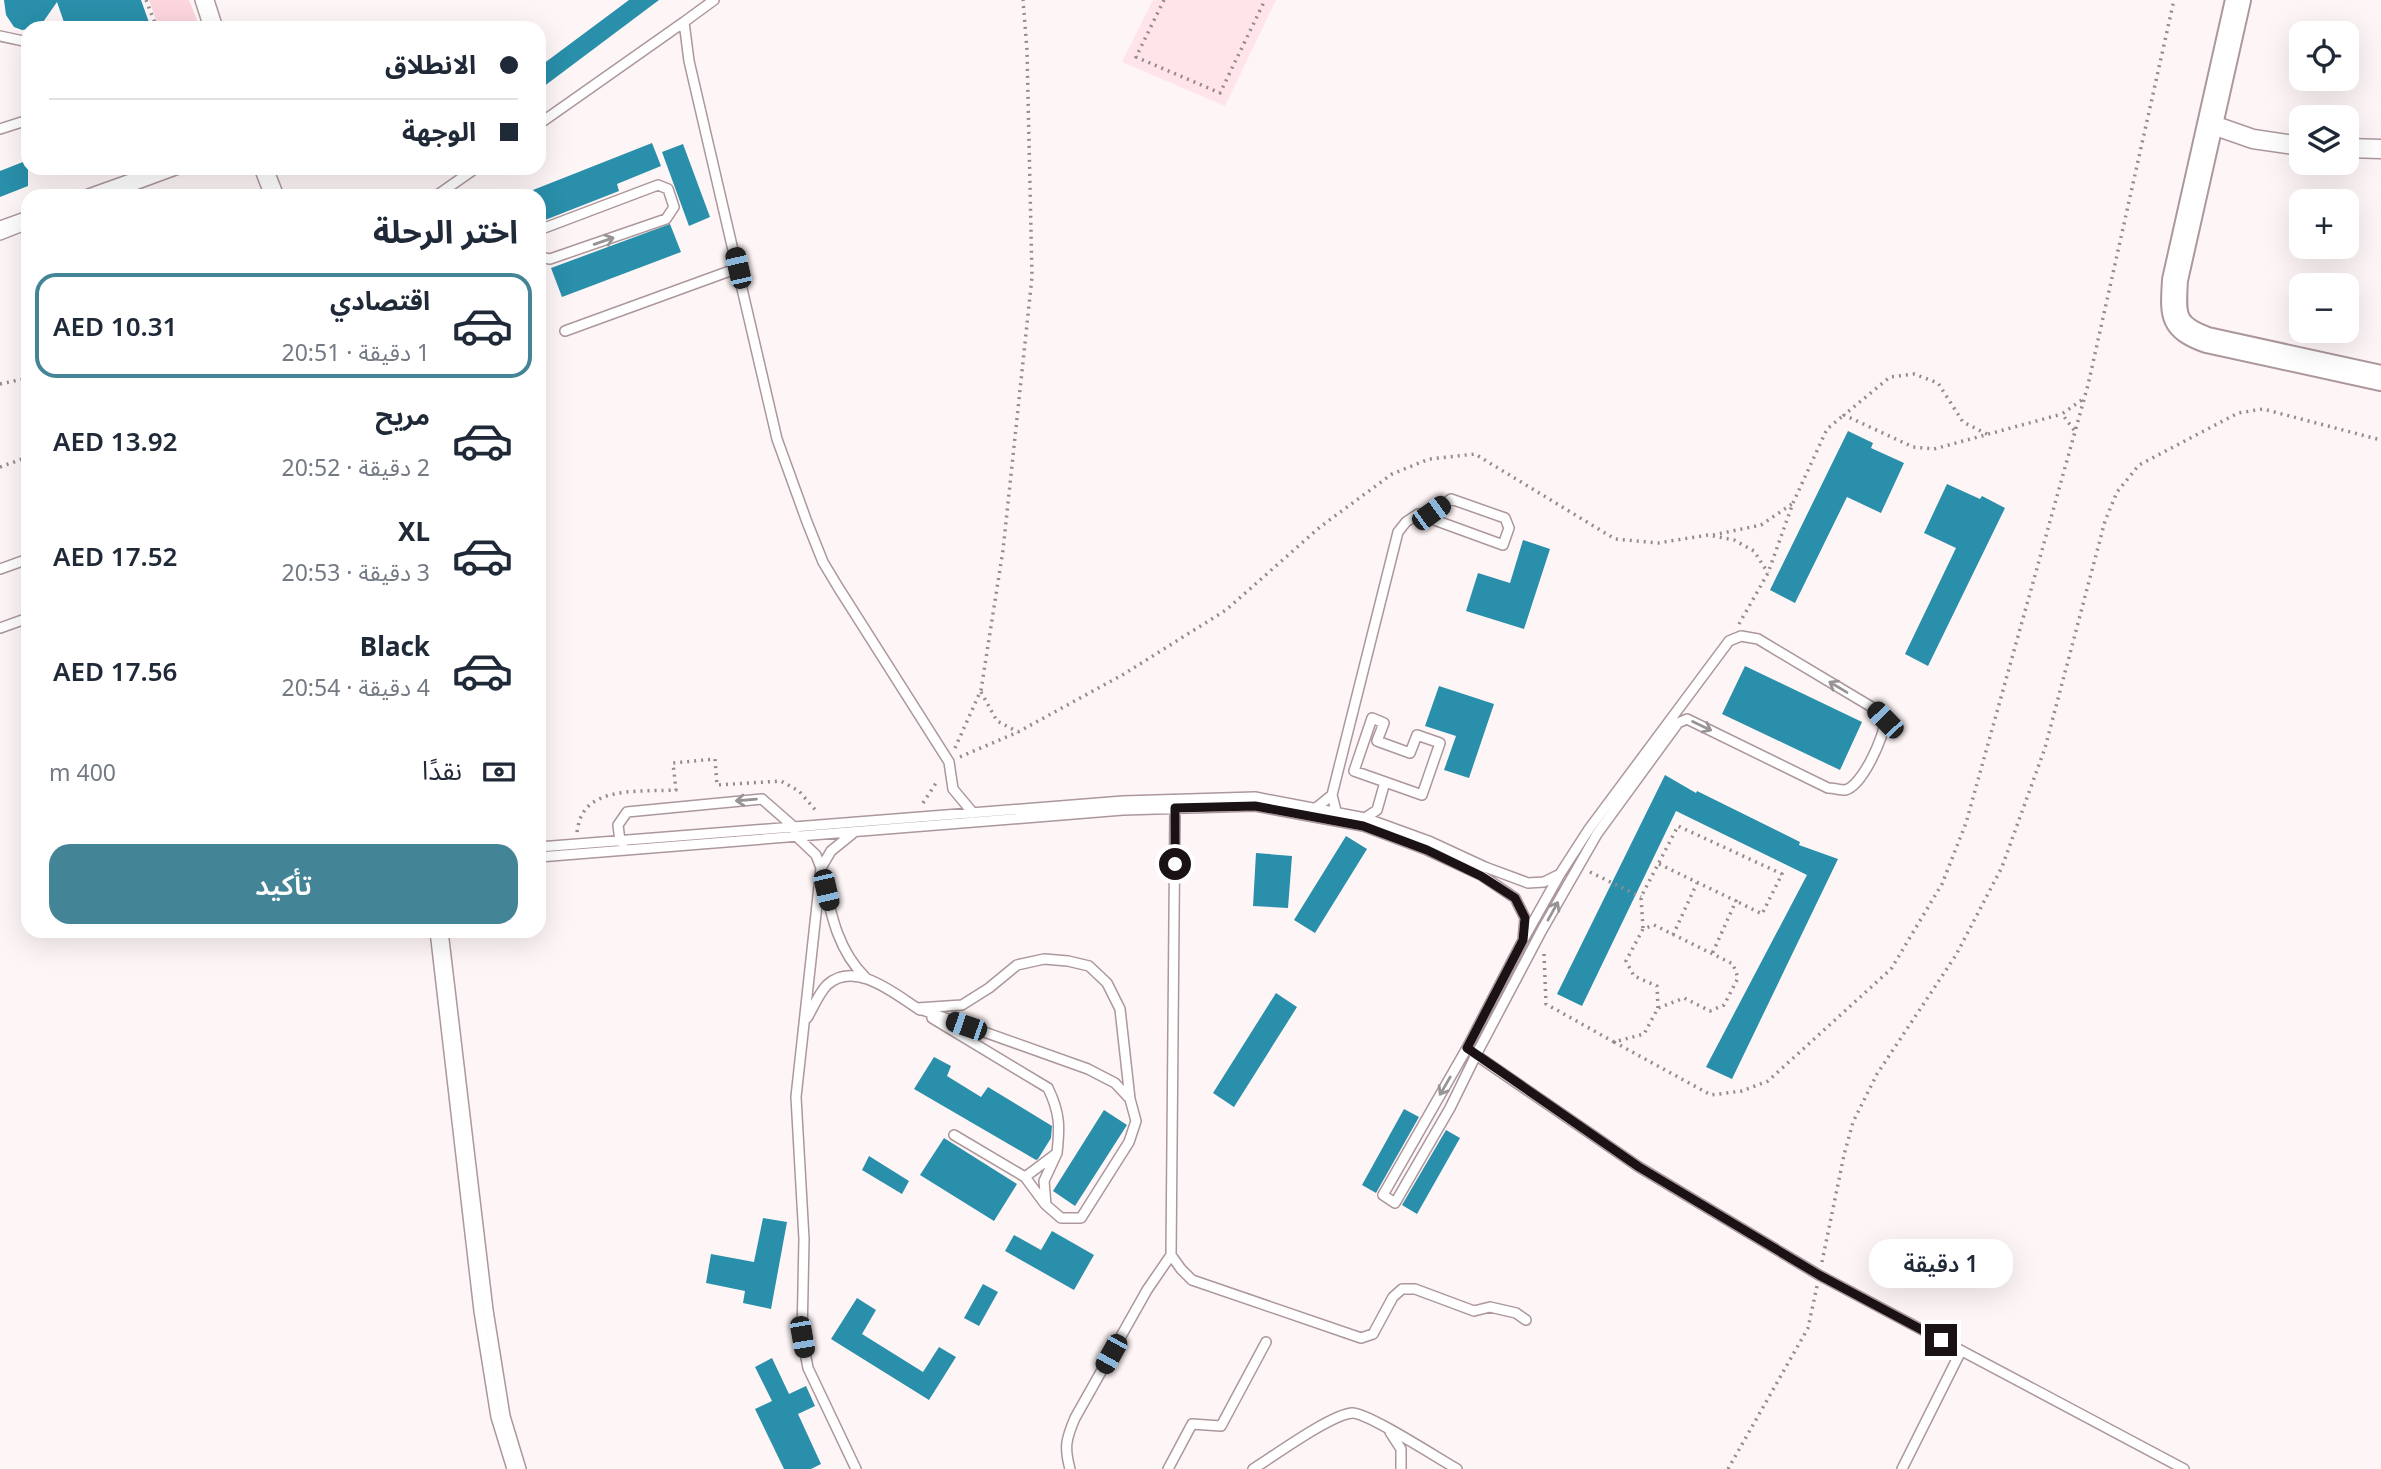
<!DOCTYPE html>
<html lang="ar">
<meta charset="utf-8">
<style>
body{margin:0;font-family:"Noto Sans","Noto Sans Arabic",sans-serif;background:#f2f2f3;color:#1f2937;direction:rtl;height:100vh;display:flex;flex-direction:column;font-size:26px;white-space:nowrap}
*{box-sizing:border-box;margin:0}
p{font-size:23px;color:#747a83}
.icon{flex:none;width:38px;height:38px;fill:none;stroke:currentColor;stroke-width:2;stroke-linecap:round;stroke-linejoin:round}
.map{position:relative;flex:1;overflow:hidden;direction:ltr}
.details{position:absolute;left:21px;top:189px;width:525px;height:749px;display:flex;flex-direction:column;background:#fff;border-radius:21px;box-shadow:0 7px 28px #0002;direction:rtl}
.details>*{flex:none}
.guide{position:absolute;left:21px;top:21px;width:525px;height:154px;border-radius:21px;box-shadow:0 7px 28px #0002;direction:rtl;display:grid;align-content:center;height:154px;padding:0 28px;background:#fff}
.fabs{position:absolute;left:2289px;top:21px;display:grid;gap:14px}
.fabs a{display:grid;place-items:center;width:70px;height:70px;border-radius:14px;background:#fff;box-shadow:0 7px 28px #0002;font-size:35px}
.end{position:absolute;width:32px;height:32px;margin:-16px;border:9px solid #1a1214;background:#fff;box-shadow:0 0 0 4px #fff}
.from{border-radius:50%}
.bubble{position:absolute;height:49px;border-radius:21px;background:#fff;box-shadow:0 7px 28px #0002;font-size:23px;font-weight:600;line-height:49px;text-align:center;direction:rtl}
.car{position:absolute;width:21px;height:42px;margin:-21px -10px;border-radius:9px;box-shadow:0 0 5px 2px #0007;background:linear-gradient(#222 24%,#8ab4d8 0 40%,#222 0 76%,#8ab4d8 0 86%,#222 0)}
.guide b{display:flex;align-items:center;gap:24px;height:66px;font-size:26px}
.guide b+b{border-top:2px solid #e0e1e3}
.guide i{width:18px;height:18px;background:#1f2937}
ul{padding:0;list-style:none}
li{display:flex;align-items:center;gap:21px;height:105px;margin:0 14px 10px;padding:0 14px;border:4px solid transparent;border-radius:21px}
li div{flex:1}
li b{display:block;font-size:26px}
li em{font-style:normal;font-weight:600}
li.selected{border-color:#438497}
li>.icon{width:63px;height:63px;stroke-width:1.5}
h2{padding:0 28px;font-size:32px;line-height:84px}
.pay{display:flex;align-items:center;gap:18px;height:77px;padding:0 28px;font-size:26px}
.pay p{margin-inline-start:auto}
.cta{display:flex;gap:14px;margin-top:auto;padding:14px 28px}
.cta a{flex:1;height:80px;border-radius:21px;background:#438497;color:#fff;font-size:28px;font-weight:600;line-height:80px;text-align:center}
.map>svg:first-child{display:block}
</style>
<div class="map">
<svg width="2381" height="1469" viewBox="0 0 2381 1469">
<rect width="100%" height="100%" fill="#fef5f6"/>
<!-- built -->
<path fill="#ffe5ea" d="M1153,0H1276L1225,106L1122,62Z"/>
<!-- green -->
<path fill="#fcd5dd" d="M149,0H189L198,23L196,28H159Z"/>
<!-- building -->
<path fill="#298faa" d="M4,0H141L151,28H66L57,2L41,25L36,28L22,30L14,27L6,15Z
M629,0H659L539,90V67Z
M652,143L661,166L617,184L619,191L545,220L539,205V196H535L533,190Z
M683,144L710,217L689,226L662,152Z
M28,160V186L0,197V171Z
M670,224L681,252L562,297L551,268Z
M1848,431L1873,443L1871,448L1904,463L1881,513L1847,497L1795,603L1770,590Z
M1947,484L1980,499L1982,496L2005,508L1928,666L1905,654L1956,548L1924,533Z
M1523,540L1550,549L1524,629L1466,611L1478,573L1510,583Z
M1745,666L1862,722L1840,770L1722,714Z
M1439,686L1494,704L1469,778L1444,770L1456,736L1425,726Z
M1665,775L1696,793L1697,791L1800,842L1799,845L1838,859L1732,1079L1706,1067L1807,875L1676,811L1582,1006L1557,994Z
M1346,836L1367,849L1315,933L1294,920Z
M1256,853L1292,856L1288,908L1253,906Z
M1276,993L1297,1007L1234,1107L1213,1093Z
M934,1057L951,1066L947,1076L981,1097L988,1087L1052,1126L1051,1138L1038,1159L1036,1160L914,1089Z
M1404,1109L1419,1117L1376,1193L1362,1185Z
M1104,1110L1127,1125L1075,1206L1053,1191Z
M1446,1130L1460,1138L1417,1214L1402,1205Z
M944,1138L1017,1184L994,1221L920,1175Z
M869,1156L909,1181L902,1194L862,1170Z
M763,1218L787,1222L771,1309L743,1303L745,1291L706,1283L711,1254L754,1262Z
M1052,1231L1094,1255L1074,1290L1005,1251L1014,1235L1041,1250Z
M983,1284L998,1292L979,1326L964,1318Z
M857,1298L876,1310L862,1334L923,1372L939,1347L956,1357L929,1400L831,1339Z
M772,1358L789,1394L806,1386L815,1406L798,1414L821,1464L811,1469H784L755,1409L772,1401L755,1367Z"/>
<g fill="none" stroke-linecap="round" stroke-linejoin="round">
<!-- lane casing -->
<g stroke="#ac979b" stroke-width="12">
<path id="lane" d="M200,0L209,28
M209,0L218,28
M714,0L684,22L689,61L777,439L807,522L823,562L838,587L949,762L953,789L973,813
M0,36L28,42
M539,124L684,22
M0,129L28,120
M259,168L270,196
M268,168L279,196
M83,196L161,168
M105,196L181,168
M436,196L476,168
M0,226L28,216
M539,230L658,185L668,189L674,207L666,219L550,259L539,257
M0,235L28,224
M565,331L738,268
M0,569L28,559
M0,628L28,618
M1372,718L1384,723L1377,741L1410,753L1417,735L1440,743L1422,795L1354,771Z
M1332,795L1398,532L1406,522L1418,514L1431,513L1451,499L1505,518L1509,528L1503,545L1418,514
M1175,808L1171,1255L1181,1269L1192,1280L1361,1338L1373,1334L1393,1297L1402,1289H1415L1474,1311L1490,1307L1516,1313L1526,1320
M1316,808L1332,795L1336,811
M1365,818L1377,810L1385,782
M623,843L620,841L618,825L627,812L762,799L794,827L796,836L816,855L821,868L831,851L852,834
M539,847L1123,801L1255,797L1365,818L1431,842L1485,867L1528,883L1544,882L1558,875
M539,857L1123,810L1255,806L1363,826L1427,850L1481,875L1515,898L1525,918L1523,940L1467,1048L1383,1195L1395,1203L1450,1108L1476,1055L1542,930L1597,834L1678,723L1687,719L1828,788C1833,788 1840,790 1845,790C1862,787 1885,735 1885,720L1875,709L1758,639L1741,636L1729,641L1589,829L1560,874L1523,940
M435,931L479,1311L496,1417L512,1469
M443,931L488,1310L505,1416L521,1469
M807,1018C813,1008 819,993 827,985C855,959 896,995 920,1010
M932,1018L1048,1088C1060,1113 1060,1126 1057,1153L1025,1177L1045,1204
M1473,1053L1639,1167L1819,1275L2184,1469
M954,1135L1025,1177
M1057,1153L1044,1181L1046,1205L1061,1218H1081L1129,1142L1136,1121L1130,1099L1115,1083L1088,1069L917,1008L962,1005L989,988L1017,965L1044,959L1068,961L1089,966L1107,983L1120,1009L1130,1099
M1390,1432L1401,1449V1469
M856,1469L808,1368L802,1337L804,1239L796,1097L821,868C830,908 835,947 865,977
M1070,1469C1064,1447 1066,1439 1075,1418L1147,1290L1171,1255
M1168,1469L1192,1424L1221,1426L1266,1342
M1253,1469C1274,1456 1330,1415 1352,1413C1367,1412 1439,1459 1457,1469
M1902,1469L1961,1351"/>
</g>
<!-- street casing -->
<g stroke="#ac979b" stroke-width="21">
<path id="street" d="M2210,124L2253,139L2301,146
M2347,148L2381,149"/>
</g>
<!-- secondary casing -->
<g stroke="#ac979b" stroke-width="28">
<path id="secondary" d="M2238,0L2175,280C2173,315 2171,327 2207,340L2381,378"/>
</g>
<!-- path -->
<path stroke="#938b8c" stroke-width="3.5" stroke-dasharray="2 5" stroke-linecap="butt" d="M146,0L157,28
M1164,0L1136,57L1220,93L1265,0
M192,173L206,168
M0,384L28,378
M2074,430L2062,414L2083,399
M1987,434L1963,422L1938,383L1914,374L1890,377L1844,415L1913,447L1934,449L2062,414
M0,467L28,457
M1713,535L1761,525L1792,504
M1739,624L1768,573L1793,503L1827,429L1844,415
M981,692L997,721L1018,732
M955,748L981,690L1003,550L1032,277L1027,50L1023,0
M960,757L1018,732L1124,674L1226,610L1320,527L1392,474L1429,459L1475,454L1615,539L1658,543L1708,535L1734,540L1754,551L1768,573
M923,803L938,780
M577,832C578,826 579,820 582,815C596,786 648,792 676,790L673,763L715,759L717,785L781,781L799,791L818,813
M1659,864L1736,901L1712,954
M1590,872L1641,897
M1643,928L1641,897L1678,826L1782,874L1762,914L1736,901
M1673,935L1697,883
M1544,954L1546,1004L1614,1042L1644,1034L1658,1008L1684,998L1710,1011L1724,1005L1738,978L1733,964L1654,925L1643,929L1626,961L1634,976L1657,986L1658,1008
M1614,1042L1711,1095L1742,1091L1768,1081L1891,969L1942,884L1966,823L2088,385L2174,0
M1822,1262L1844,1155L1853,1122L1877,1074L1956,955L2002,867L2045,748L2105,521L2117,492L2139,465L2238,413L2263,409L2381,440
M1728,1469L1808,1328L1817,1286"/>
<!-- lane -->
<use href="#lane" stroke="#fff" stroke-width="9"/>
<!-- street -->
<use href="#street" stroke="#fff" stroke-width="18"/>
<!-- secondary -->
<use href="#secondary" stroke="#fff" stroke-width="24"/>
</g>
<!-- one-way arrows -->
<defs><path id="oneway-shaft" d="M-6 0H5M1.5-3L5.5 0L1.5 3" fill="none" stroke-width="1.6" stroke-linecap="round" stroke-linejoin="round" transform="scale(1.75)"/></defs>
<g stroke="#989495">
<use href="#oneway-shaft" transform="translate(604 241) rotate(-19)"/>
<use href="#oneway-shaft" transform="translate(1838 687) rotate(-149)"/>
<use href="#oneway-shaft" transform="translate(1702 726) rotate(26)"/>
<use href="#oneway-shaft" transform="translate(746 800) rotate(175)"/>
<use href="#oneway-shaft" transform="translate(1553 911) rotate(-61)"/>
<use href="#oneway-shaft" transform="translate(1445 1086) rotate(120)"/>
</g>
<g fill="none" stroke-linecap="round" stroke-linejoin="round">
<!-- route -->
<path stroke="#1a1214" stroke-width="9" d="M1175,864V808L1255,806L1363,826L1427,850L1481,876L1515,898L1525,918L1523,940L1467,1048L1639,1167L1819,1275L1941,1340"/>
</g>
</svg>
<div class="fabs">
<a><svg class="icon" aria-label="locate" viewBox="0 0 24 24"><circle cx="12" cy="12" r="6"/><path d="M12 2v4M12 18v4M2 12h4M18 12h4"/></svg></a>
<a><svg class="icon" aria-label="layers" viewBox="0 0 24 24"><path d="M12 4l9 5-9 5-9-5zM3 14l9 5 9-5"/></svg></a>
<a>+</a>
<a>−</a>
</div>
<i class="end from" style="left:1175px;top:864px"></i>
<i class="end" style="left:1941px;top:1340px"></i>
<div class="bubble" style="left:1869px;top:1239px;width:144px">1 دقيقة</div>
<i class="car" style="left:738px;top:268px;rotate:347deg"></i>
<i class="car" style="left:1431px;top:513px;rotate:54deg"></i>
<i class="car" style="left:1885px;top:720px;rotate:316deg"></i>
<i class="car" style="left:826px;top:890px;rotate:167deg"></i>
<i class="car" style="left:966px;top:1026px;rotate:289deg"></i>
<i class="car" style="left:802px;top:1337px;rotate:170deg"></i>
<i class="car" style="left:1111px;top:1354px;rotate:209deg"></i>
<div class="guide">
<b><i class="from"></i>الانطلاق</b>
<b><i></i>الوجهة</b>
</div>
<section class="details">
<h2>اختر الرحلة</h2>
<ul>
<li class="selected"><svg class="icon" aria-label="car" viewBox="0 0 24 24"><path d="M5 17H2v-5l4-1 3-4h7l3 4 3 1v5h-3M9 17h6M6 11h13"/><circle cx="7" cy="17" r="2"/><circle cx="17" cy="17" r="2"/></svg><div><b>اقتصادي</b><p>1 دقيقة · 20:51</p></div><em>AED 10.31</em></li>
<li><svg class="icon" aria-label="car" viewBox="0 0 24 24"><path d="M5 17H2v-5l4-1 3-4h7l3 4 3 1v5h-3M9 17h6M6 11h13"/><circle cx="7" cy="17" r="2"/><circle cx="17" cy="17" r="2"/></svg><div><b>مريح</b><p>2 دقيقة · 20:52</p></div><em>AED 13.92</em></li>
<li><svg class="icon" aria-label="car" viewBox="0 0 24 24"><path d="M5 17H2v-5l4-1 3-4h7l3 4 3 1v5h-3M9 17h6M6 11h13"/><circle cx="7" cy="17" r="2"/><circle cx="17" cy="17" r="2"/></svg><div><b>XL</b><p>3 دقيقة · 20:53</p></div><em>AED 17.52</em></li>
<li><svg class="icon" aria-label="car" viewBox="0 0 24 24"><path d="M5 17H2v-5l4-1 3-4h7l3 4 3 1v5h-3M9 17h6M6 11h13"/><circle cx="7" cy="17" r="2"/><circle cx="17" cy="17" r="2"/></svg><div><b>Black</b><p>4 دقيقة · 20:54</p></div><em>AED 17.56</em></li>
</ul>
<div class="pay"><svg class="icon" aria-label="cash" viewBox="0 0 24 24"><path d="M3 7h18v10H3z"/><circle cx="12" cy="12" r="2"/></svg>نقدًا<p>400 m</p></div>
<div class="cta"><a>تأكيد</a></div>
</section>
</div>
